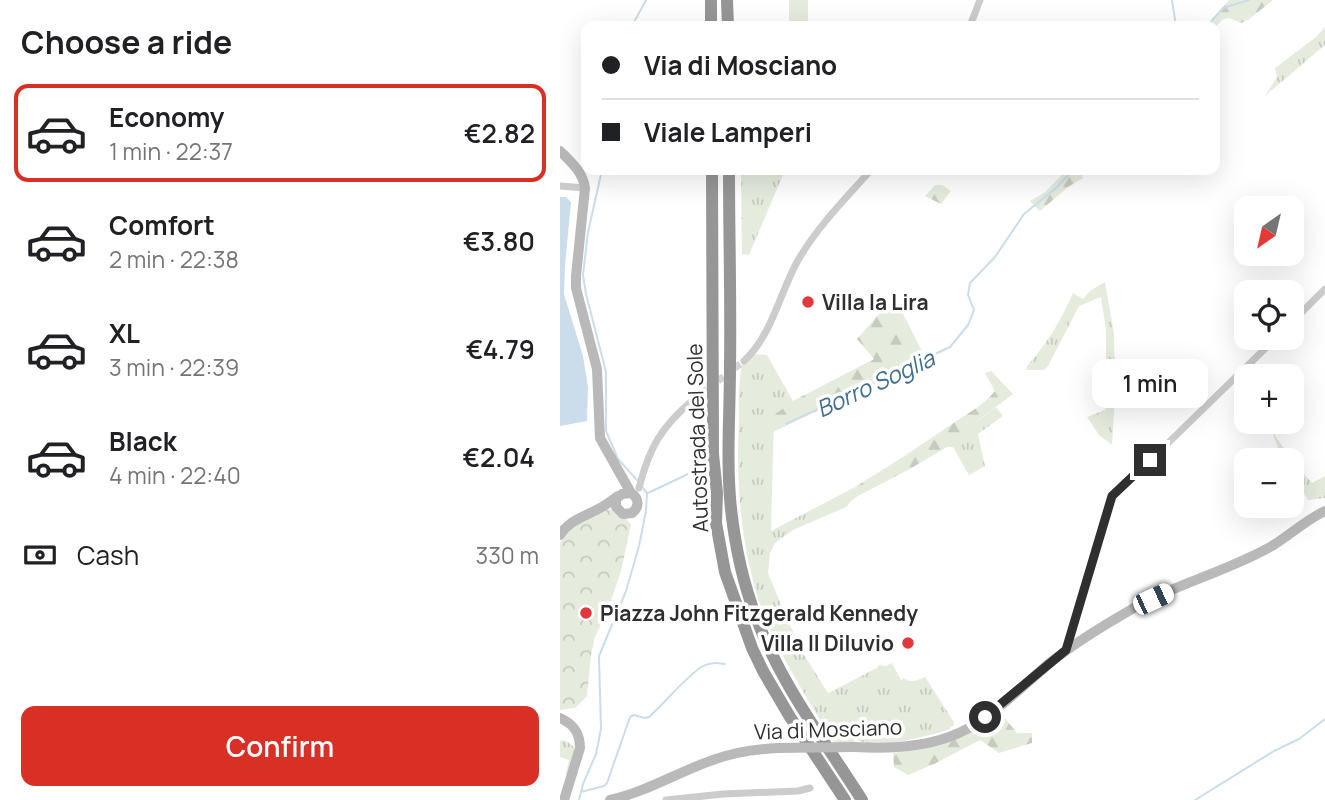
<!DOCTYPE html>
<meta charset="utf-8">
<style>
body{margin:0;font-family:Manrope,sans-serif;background:#f6f6f6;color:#202124;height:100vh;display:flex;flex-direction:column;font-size:26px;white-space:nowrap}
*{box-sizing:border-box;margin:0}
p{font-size:23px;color:#757577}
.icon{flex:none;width:38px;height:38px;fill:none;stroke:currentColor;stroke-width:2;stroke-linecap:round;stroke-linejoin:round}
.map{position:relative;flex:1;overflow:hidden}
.side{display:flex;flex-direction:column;background:#fff;width:560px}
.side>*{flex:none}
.guide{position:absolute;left:21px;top:21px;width:639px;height:154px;border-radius:14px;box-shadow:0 7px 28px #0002;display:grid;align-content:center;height:154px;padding:0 21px;background:#fff}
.needle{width:46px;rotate:214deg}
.buttons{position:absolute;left:674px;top:196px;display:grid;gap:14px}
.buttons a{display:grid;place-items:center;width:70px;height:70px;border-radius:14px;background:#fff;box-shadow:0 7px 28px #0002;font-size:35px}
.end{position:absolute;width:32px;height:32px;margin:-16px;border:9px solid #2f2f2f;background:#fff;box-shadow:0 0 0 4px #fff}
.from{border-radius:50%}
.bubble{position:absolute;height:49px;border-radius:14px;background:#fff;box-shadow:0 7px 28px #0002;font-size:23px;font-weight:600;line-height:49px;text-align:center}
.car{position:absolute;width:21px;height:42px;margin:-21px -10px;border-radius:9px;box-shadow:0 0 5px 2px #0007;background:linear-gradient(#fff 24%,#345 0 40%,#fff 0 76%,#345 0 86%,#fff 0)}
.guide b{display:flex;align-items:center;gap:24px;height:66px;font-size:26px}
.guide b+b{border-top:2px solid #e0e0e0}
.guide i{width:18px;height:18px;background:#202124}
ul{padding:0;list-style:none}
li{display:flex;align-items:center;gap:21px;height:98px;margin:0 14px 10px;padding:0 7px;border:4px solid transparent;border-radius:14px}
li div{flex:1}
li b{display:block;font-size:26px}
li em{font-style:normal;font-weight:600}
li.on{border-color:#d93025}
li>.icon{width:63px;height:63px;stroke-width:1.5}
h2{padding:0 21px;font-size:32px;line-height:84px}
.pay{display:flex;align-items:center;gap:18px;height:77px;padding:0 21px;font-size:26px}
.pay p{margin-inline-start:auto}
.primary-button{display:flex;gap:14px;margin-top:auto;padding:14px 21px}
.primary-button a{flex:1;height:80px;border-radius:14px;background:#d93025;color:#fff;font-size:28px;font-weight:600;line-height:80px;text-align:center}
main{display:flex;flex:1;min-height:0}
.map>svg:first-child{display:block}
</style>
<main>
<section class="side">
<h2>Choose a ride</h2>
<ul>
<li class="on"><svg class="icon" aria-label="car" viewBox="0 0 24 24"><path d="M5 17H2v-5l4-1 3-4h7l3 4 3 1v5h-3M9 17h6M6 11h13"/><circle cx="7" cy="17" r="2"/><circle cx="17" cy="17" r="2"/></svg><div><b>Economy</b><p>1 min · 22:37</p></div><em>€2.82</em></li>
<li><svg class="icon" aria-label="car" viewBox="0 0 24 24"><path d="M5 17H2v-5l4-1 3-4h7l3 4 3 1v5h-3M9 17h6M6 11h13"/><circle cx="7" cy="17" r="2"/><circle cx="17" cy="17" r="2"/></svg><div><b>Comfort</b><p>2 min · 22:38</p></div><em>€3.80</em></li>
<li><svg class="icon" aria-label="car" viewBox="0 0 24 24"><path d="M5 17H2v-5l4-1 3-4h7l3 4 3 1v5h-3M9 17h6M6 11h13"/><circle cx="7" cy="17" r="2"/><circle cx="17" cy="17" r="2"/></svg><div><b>XL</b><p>3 min · 22:39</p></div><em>€4.79</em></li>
<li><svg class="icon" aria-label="car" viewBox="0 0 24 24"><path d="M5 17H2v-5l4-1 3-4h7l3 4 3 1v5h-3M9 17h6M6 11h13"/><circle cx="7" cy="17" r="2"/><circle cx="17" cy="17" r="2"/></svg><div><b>Black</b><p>4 min · 22:40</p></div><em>€2.04</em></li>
</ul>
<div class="pay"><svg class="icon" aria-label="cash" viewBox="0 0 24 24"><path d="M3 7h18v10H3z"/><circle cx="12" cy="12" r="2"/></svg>Cash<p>330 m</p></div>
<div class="primary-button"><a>Confirm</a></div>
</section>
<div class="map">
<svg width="765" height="800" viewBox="0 0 765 800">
<defs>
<pattern id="grass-tufts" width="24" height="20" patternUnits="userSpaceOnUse" patternTransform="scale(1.75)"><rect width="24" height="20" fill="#e5ecde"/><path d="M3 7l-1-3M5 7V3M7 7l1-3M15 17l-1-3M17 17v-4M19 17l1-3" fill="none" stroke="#c5cbbf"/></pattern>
<pattern id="forest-firs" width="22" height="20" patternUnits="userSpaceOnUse" patternTransform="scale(1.75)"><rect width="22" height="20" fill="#e5ecde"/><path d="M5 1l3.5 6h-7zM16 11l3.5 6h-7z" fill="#c5cbbf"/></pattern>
<pattern id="park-crowns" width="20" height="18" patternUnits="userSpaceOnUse" patternTransform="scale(1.75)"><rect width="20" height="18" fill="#e5ecde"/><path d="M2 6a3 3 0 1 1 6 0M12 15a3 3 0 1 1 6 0" fill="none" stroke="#c5cbbf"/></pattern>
</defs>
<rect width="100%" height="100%" fill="#fff"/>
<!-- grass -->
<path fill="url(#grass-tufts)" d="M229,0H248V26H229Z
M765,27V45L705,96L717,77L715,68L756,37Z
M181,170H225L189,255L182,254Z
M545,282L554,334L555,399L552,445L539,435L527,417L545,410L549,388L546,371V330L541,297L519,306L488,366L484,370H466L467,366C487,344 501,320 513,293L523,299L530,291Z
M192,354L207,355L233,401L214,416L211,531L295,487L298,496L291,501L286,507L233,530L215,543L210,553L208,573L222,607L241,650L268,693L317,668L319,665L326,666L332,663L341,680L344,678C352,684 357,680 365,677L394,722V726L390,727V729C371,736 320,748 302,742C298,741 295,738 292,736L298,748H277C257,714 235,680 217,645C183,578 175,494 179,420C179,407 178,371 184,361C186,358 189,356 192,354Z
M436,407L443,416L418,434L425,466L409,475L393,447H387L396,438Z
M712,431L732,460L752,483L765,476V498L748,500L732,472V460H724L719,451Z
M5,740L14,747V752L7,775L6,773L9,760L0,757V741Z"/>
<!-- forest -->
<path fill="url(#forest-firs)" d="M669,0H713L688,20L681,23C666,16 665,16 655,28L654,26H647Z
M507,170H521L523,178L508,187L480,211L470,201L485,192Z
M375,185H382L391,191L381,204L365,196Z
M332,299L339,306L366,359L213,432L214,415L233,401L314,359L297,339Z
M431,371L453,394L420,419L387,447L348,470L298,496L295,487C328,467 360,446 392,424C409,412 422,407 435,391L425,373Z
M439,711L457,733H472V743L439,753L420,740L374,764L348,775L334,767L333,753C380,748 402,742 439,711Z"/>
<!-- park -->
<path fill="url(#park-crowns)" d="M50,509L60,517L66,518L71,525L61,571L50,604L35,637L31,655L27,696L15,708L0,710V543C10,525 30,514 50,509Z"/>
<!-- water -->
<path fill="#cbddeb" d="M0,197H6L11,202L5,266L4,294L23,356L28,387L27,421L0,426Z"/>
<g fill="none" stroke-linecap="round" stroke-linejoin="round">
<!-- stream -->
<path stroke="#cbddeb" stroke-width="2" d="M612,0L616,26
M72,26L86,0
M647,26L663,8L689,0
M42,170L28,232L23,275L26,294L46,372V431L58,459L77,480
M226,424L390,347L408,325L414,310L408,295L410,283L435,257L464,214L496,188L513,170
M88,493L128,474
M21,792L44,786L47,783L70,717L74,715L85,718L89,717C105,703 126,676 143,666C150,662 157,663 165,664
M19,800L23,784L36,754L41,729L39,656L66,591L79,546L86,511L87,493L82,487
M635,800L714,751L739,739L765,719"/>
<!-- street-tunnel -->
<path stroke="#d5d5d5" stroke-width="7" stroke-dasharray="7 3.5" stroke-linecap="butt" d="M133,400L184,361"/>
<!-- street -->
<path stroke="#ccc" stroke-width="7" d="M410,26L420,0
M0,186L25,188
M732,322L765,289
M184,361C212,335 219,295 237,262C257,227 285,199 311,170
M79,488C89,448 101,427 133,400
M506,649L552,496L606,445L716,338
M106,800L163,794L238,791L250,788"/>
<!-- secondary -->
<path stroke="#b9b9b9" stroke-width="10" d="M0,151C11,162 23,172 25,188L16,276V288L37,369L40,438L71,493C79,498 80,507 72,513L63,514L56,507V499L62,494L71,493
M0,535C9,520 24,517 38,509C45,506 52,500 58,496
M0,718C14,724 20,733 20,748L4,800
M295,747C326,749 358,748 389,737C429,723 459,688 491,662C515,643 541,627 567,612C612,585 666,572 712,546C730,535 746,520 765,511
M50,800C86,792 118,772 153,760C174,752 196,749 218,748"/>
<!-- highway -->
<path stroke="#969696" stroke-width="12" d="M151,0V26
M167,0L168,26
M152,170L153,454L157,493L156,523L165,572L192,648L203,671L230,717L285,800
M169,170C169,235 171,300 170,366C170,413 166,462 171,509C175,545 183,583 196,617C220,683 264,740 302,800"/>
<!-- secondary-bridge -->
<path stroke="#b9b9b9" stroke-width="10" d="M218,748L295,747"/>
</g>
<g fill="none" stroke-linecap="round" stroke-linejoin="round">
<!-- route -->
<path stroke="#2f2f2f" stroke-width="9" d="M425,717L506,650L552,496L590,460"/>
</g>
<!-- markers -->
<g fill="#e0383d" stroke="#fff" stroke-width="2.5">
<circle cx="248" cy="302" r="7"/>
<circle cx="26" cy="613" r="7"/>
<circle cx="348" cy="643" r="7"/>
</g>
<g text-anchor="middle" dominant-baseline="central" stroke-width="7" stroke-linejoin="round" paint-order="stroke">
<!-- poi labels -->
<g font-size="21" font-weight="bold" fill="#2f2f2f" stroke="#fff" text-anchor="start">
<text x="262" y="302">Villa la Lira</text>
<text x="40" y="613">Piazza John Fitzgerald Kennedy</text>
<text x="334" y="643" text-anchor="end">Villa Il Diluvio</text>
</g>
<!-- street labels -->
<g font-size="21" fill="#2f2f2f" stroke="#fff">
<text transform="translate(137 438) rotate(-92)">Autostrada del Sole</text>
<text transform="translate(268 729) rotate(-2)">Via di Mosciano</text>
</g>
<!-- water labels -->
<g font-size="23" font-style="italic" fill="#3f6d90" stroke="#fff">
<text transform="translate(315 383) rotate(-25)">Borro Soglia</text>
</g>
</g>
</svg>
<div class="buttons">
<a><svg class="needle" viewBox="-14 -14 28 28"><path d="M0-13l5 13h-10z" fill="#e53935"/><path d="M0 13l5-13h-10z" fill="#757577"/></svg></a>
<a><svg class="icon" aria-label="locate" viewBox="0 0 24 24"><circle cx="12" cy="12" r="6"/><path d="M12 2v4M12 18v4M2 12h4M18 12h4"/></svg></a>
<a>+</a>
<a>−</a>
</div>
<i class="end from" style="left:425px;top:717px"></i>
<i class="end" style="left:590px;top:460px"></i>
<div class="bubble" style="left:532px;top:359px;width:116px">1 min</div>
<i class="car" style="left:593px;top:599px;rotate:65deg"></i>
<div class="guide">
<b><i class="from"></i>Via di Mosciano</b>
<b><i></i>Viale Lamperi</b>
</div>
</div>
</main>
